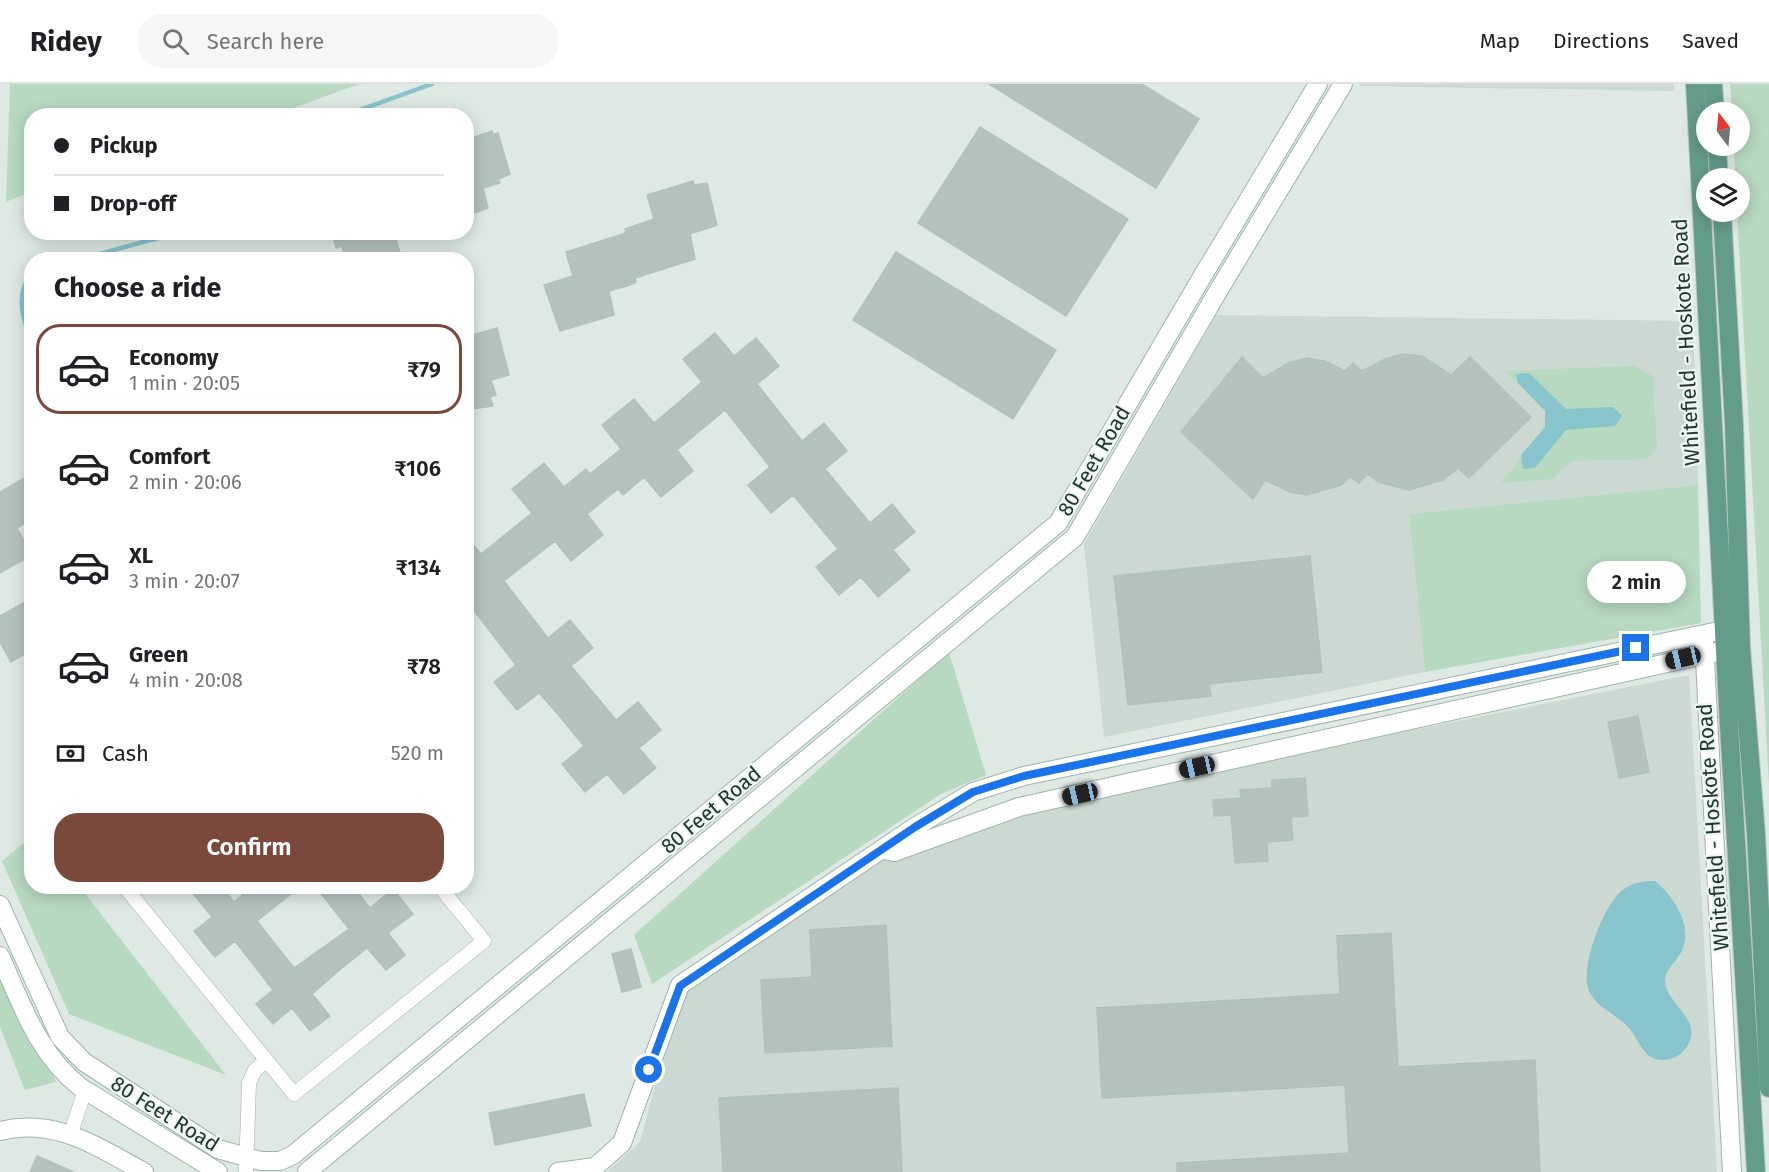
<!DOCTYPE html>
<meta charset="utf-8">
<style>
body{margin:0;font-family:"Fira Sans",sans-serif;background:#f6f6f6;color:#202124;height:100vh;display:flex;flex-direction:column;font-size:22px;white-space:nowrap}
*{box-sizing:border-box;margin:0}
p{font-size:20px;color:#757577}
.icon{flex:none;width:33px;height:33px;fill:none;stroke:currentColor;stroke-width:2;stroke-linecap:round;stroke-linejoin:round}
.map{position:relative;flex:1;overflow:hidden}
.details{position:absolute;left:24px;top:168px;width:450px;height:642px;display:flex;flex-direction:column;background:#fff;border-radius:24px;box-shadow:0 3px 15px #0003}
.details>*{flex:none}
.banner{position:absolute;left:24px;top:24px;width:450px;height:132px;border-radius:24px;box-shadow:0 3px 15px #0003;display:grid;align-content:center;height:132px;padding:0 30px;background:#fff}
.needle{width:39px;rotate:344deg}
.buttons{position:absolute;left:1696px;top:18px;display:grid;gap:12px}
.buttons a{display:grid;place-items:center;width:54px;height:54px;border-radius:50%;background:#fff;box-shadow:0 3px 15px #0003;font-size:30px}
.end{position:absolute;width:27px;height:27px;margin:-14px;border:8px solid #1a73e8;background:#fff;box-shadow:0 0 0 3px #fff}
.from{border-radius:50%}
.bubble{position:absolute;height:42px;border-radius:21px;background:#fff;box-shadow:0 3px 15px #0003;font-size:20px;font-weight:600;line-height:42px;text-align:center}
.car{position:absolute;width:18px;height:36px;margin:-18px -9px;border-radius:8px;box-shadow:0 0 4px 2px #0007;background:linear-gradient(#222 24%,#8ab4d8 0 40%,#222 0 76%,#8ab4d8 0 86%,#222 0)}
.banner b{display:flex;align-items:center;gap:21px;height:57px;font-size:22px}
.banner b+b{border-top:2px solid #e0e0e0}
.banner i{width:15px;height:15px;background:#202124}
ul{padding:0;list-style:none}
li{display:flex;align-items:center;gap:18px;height:90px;margin:0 12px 9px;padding:0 18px;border:3px solid transparent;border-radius:24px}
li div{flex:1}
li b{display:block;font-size:22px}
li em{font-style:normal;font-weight:600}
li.selected{border-color:#7b483c}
li>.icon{width:54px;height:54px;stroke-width:1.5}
h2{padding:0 30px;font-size:27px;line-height:72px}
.pay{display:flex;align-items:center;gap:15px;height:66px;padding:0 30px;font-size:22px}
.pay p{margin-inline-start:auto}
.cta{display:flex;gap:12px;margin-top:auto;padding:12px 30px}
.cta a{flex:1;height:69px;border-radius:24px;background:#7b483c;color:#fff;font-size:24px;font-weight:600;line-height:69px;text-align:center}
header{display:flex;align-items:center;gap:36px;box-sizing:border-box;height:84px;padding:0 30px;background:#fff;border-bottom:2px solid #e0e0e0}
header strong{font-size:28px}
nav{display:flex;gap:33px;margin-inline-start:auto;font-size:21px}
.search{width:420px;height:54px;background:#f6f6f6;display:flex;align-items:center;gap:15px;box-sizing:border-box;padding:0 21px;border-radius:24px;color:#757577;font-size:22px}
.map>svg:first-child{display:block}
</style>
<header>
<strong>Ridey</strong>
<div class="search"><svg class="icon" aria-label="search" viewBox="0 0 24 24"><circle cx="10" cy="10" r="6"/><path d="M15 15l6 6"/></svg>Search here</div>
<nav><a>Map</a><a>Directions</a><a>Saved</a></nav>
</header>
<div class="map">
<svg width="1769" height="1088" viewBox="0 0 1769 1088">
<rect width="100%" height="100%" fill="#dee9e3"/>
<!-- built -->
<path fill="#ccd8d2" d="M1360,0H1674V7L1359,2Z
M1216,231L1693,237L1698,401L1409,430L1425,588L1104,653L1084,460Z
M1689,591L1717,1088H607L640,1058L673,935L695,895L884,774L1045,719Z"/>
<!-- green -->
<path fill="#b7d9bf" d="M10,0H359L274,31L32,32L31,108L6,118Z
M1730,0H1769V701L1737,128H1740V94H1735L1734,62H1740V28H1732Z
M1635,282L1653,292L1657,363L1647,375L1572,377L1553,395L1501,399L1545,343V327L1505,287Z
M1698,401L1701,539L1425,588L1409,430Z
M949,568L986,691L941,710L652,900L634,851Z
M31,753L32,802L80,803L226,991L69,930L2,777Z
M0,866L9,884L56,998L25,1006L0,943Z"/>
<!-- water -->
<path fill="#88c4cc" d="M1529,289L1566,325L1613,323L1622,332L1615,342L1566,346L1535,384L1523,385L1521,371L1545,343V327L1518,299L1516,290Z
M1655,797C1675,813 1697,848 1678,873C1673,881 1666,885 1665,896C1665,920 1703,934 1688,961C1684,968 1678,973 1670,975C1663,977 1654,976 1648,971C1641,965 1636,953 1630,945C1618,931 1594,923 1588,904C1581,881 1604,818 1624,805C1634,798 1644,797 1655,797Z"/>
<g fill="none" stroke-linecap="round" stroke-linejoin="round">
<!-- stream -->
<path stroke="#88c4cc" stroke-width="4.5" d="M343,32L432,0
M77,176L180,148
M32,190C16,207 21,235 32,254"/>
</g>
<!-- building -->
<path fill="#b3c3bc" stroke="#b1c2ba" stroke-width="1.5" d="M989,0H1142L1199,35L1156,104Z
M980,43L1128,135L1066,232L918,139Z
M492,47L493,50L498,49L510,90L499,95L500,99L483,104L488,124L466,132V56Z
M693,97L694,101L707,99L717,141L690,150L695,175L635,194L636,198L630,201L609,207L614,231L560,247L544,201L573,192L566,168L626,149L625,145L654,135L647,111Z
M332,148H394L402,176H346L342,162L336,164Z
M896,168L1056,266L1013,335L853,236Z
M497,244L509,291L491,296L496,311L490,313L493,322L466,326V253Z
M715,249L734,272L756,254L779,282L757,300L802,357L824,339L847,367L825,385L870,439L892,420L915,448L893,466L910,486L878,513L861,493L839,511L816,483L838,465L793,411L771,429L748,401L770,383L725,326L677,366L693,387L661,413L644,393L623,411L618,405L587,430L603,451L571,477L555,457L504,497L548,554L570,536L593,564L571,582L616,636L638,618L661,646L639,664L656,684L624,710L607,690L585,708L562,680L584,662L556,628L539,609L517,626L494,598L516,581L472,524L466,528V452L481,470L532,429L512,405L544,379L564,403L586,385L590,390L621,365L602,341L634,315L654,339L679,318L702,298L683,275Z
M1403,270L1422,272L1451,291L1470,273L1531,333L1469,394L1458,384L1443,396L1409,406L1378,398L1368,390L1359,399L1350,393L1341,401L1307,411L1290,408L1265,396L1253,415L1181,348L1242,273L1263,294L1288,279L1307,274L1325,277L1345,287L1353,279L1362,287L1385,275Z
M26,393L32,402V435L17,444L32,471L0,489V408Z
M1310,472L1322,588L1209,600L1211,612L1128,621L1114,492Z
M32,514V566L11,578L0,558V532Z
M1638,632L1649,688L1619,694L1608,638Z
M1305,694L1308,732L1291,733L1293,756L1267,758L1268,777L1235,779L1231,731L1214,732L1213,716L1241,714L1240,706L1272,704V696Z
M187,802H222L234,818L253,802H301L257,837L294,884L349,845L315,802H353L370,824L393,805L413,830L388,849L405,871L386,886L367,864L336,889L312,910L330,932L310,947L292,924L273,940L256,920L273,906L235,857L215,873L194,847L212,833Z
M886,841L892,962L765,969L761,896L812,893L810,846Z
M1391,849L1398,983L1535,976L1540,1088H1177V1079L1349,1069L1345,1001L1102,1014L1097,924L1340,910L1337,852Z
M631,865L641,903L622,908L612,870Z
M898,1004L902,1088H723L719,1014Z
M584,1010L591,1042L495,1061L489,1029Z
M37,1072L74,1088H30Z"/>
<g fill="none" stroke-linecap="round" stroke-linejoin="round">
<!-- street casing -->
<g stroke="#a1b0aa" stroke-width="15">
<path id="street" d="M124,802L294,1010L484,857L439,802
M71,1049L85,1006
M246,1088L249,999L255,986L266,977"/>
</g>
<!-- secondary casing -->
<g stroke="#9eb4ab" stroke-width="20">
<path id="secondary" d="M1704,557L1732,1088
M886,766L894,768L1019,723L1739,563
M0,821L60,953L84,978L218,1065L261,1077H280L293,1071L1058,439L1199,198L1318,0
M0,872C22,921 37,968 80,1003L218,1088
M0,1047C56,1033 97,1063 144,1088
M307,1088L1075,453L1217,209L1343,0
M558,1088L595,1083L622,1059L680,901L915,743L973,708L1024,692L1738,543"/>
</g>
<!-- primary casing -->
<g stroke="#bcc3c1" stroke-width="20">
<path id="primary" d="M1695,0L1729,642L1756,1088
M1713,0L1715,28
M1717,62L1719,94
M1722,128L1734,340L1741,563L1756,750L1769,1004"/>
</g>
<!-- street -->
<use href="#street" stroke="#fff" stroke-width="14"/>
<!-- secondary -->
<use href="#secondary" stroke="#fff" stroke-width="18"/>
<!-- primary -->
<use href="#primary" stroke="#649c8c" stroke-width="18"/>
</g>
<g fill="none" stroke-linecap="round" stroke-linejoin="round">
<!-- route -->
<path stroke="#1a73e8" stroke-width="8" d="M649,986L680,902L915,743L973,708L1024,692L1636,564"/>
</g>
<g text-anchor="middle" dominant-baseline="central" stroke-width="4.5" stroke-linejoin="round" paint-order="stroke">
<!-- street labels -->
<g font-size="21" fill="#203730" stroke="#eef6f1">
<text transform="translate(1686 258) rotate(-93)">Whitefield - Hoskote Road</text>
<text transform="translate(1094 377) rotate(-60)">80 Feet Road</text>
<text transform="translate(711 726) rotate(-40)">80 Feet Road</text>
<text transform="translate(1713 743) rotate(-94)">Whitefield - Hoskote Road</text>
<text transform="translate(165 1030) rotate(32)">80 Feet Road</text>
</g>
</g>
</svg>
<div class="buttons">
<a><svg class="needle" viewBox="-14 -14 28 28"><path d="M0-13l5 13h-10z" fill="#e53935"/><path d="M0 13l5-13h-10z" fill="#757577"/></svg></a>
<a><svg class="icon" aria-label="layers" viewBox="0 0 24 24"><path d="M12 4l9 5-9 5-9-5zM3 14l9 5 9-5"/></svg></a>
</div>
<i class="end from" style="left:649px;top:986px"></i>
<i class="end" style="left:1636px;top:564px"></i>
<div class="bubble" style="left:1587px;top:477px;width:99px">2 min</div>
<i class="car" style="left:1683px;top:574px;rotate:257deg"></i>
<i class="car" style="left:1197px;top:683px;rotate:257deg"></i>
<i class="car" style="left:1080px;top:710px;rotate:257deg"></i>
<div class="banner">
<b><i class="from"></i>Pickup</b>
<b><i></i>Drop-off</b>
</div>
<section class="details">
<h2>Choose a ride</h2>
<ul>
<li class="selected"><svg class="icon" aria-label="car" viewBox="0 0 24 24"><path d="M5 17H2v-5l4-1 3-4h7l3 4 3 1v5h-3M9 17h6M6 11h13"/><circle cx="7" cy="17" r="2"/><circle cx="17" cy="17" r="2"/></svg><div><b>Economy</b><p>1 min · 20:05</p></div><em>₹79</em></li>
<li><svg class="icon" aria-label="car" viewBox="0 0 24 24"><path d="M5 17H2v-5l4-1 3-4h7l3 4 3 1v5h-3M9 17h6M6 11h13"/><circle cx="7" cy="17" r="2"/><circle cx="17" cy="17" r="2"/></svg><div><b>Comfort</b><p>2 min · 20:06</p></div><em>₹106</em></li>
<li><svg class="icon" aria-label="car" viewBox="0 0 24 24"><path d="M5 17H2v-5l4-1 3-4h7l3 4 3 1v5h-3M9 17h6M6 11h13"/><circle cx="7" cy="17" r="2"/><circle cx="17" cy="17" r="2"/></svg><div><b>XL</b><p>3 min · 20:07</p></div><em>₹134</em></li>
<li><svg class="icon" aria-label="car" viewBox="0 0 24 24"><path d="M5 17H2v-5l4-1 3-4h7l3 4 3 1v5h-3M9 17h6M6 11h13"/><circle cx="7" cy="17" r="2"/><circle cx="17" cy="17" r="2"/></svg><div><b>Green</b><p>4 min · 20:08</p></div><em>₹78</em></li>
</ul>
<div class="pay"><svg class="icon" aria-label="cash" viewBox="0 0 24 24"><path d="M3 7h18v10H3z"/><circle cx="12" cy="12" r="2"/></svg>Cash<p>520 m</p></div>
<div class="cta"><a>Confirm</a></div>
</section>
</div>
